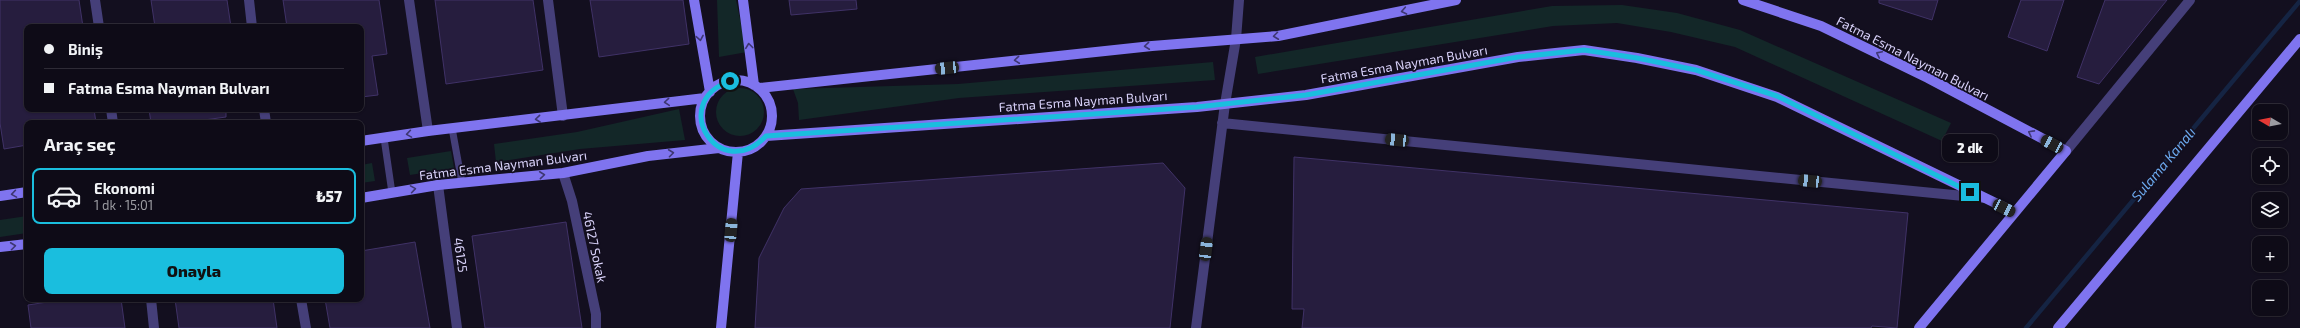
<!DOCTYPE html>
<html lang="tr">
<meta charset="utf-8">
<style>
body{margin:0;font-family:"Exo 2",sans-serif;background:#1c1924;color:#f1f3f6;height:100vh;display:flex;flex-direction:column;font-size:15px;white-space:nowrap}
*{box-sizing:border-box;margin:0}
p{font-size:13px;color:#9b9ba1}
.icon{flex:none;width:22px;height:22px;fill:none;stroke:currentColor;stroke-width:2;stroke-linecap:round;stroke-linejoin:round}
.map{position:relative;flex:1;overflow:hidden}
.sheet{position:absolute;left:24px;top:120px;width:340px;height:182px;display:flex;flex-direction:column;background:#0e0b17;border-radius:8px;box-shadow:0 1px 3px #0004,0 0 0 1px #2e2b36}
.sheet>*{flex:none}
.hud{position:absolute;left:24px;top:24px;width:340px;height:88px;border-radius:8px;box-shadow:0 1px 3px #0004,0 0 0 1px #2e2b36;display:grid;align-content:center;height:88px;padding:0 20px;background:#0e0b17}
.needle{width:26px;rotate:280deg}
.buttons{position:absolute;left:2252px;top:104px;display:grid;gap:8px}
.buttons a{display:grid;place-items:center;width:36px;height:36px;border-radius:8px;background:#0e0b17;box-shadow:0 1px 3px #0004,0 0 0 1px #2e2b36;font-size:20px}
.end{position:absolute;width:18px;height:18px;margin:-9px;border:5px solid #1abede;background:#111;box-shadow:0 0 0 2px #111}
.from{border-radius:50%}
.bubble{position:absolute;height:28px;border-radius:8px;background:#0e0b17;box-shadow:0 1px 3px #0004,0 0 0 1px #2e2b36;font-size:13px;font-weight:800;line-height:28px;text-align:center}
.car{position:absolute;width:12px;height:24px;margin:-12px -6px;border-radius:5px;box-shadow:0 0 3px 1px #0007;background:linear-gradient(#222 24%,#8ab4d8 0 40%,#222 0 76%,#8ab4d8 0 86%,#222 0)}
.hud b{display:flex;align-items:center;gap:14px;height:38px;font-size:15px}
.hud b+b{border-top:1px solid #2e2b36}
.hud i{width:10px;height:10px;background:#f1f3f6}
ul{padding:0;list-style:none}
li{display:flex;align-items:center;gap:12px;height:56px;margin:0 8px 6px;padding:0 12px;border:2px solid #2e2b36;border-radius:8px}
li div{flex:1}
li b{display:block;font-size:15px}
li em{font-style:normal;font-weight:800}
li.active{border-color:#1abede}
li>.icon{width:36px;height:36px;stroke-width:1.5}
h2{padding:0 20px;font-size:18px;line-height:48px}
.cta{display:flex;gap:8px;margin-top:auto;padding:8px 20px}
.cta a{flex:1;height:46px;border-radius:8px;background:#1abede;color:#111;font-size:16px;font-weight:800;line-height:46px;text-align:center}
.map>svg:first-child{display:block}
</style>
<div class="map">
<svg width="2300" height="328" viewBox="0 0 2300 328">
<rect width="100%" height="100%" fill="#130f1f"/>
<!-- green -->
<path fill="#132728" d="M717,0H736L747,52L719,57Z
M1622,5L1677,13L1740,30L1951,123L1942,141L1735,47L1671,32L1617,23L1553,26L1258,74L1255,57L1552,6Z
M1213,62L1215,80L959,98L799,120L798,103L793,89L958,84Z
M716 112a24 24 0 1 1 48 0a24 24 0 1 1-48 0Z
M679,109L685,140L580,149L496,162L494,144L577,132Z
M451,151L454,168L410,175L407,158Z
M372,163L375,181L361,183V165Z
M27,216V233L0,237V220Z"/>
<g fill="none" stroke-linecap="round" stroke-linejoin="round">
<!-- stream -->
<path stroke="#152443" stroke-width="4.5" d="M2026,328L2300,1"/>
</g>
<!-- building -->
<path fill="#261d3e" stroke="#403267" d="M0,0H79L83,27H27V109H94L96,123H27V145L4,149L0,123Z
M151,0H227L231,27H155Z
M283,0H379L387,54L372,56L378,95L361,97V27H287Z
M435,0H533L543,70L446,84Z
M590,0H683L689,44L599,57Z
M789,0H856L857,9L791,15Z
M1879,0H1938L1932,20L1879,3Z
M2021,0H2064L2047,51L2008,37Z
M2105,0H2167L2099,84L2077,77Z
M149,109H226V117L182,123H151Z
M1294,157L1908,213L1897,328L1872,326L1871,328H1302L1304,309H1292Z
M1163,163L1185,188L1170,328H755L759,258L784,208L801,189Z
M566,222L582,328H485L472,236Z
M415,242L430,328H330L325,299H361V251Z
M67,299H121L125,328H31L28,305Z
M175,299H273L277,328H179Z"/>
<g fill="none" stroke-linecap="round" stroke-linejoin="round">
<!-- lane -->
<path stroke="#453f79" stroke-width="7" d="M452,128L462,183
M384,138L392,193"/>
<!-- street -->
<path stroke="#453f79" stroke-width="10" d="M95,0L99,27
M249,0L252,27
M409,0L428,131
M548,0L563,116
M111,109L113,123
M264,109L266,123
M1222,123L1984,198
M2066,151L2190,0
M563,173L572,201L596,314V328
M438,185L457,328
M151,299L154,328
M301,299L306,328
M1196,328L1225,104L1236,39L1239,0"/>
<!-- secondary -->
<path stroke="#7f74ef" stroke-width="10" d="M694,0L710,92
M743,0L754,85
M1743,0L1821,26L1928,78L2066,151L1919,328
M700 116a36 36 0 1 1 72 0a36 36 0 1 1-72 0Z
M759,88L1152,46L1278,36L1456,0
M766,136L1197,107L1306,95L1518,57L1584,50L1637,58L1696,70L1777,97L2014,212
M361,141L428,131L705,98
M0,196L27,192
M361,198L438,185L563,173L648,156L719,148
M0,247L27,244
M721,328L738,152
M2058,328L2300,39"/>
</g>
<!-- one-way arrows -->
<defs><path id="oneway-chevron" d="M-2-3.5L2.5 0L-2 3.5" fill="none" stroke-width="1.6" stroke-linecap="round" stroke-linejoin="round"/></defs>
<g stroke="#3e3772">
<use href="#oneway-chevron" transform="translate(1404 11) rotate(169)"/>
<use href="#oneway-chevron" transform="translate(1276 36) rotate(173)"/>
<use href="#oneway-chevron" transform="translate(700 38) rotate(80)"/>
<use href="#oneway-chevron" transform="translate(749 46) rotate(-97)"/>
<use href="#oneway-chevron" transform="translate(1147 46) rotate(174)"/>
<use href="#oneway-chevron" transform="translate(1879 54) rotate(-154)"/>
<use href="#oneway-chevron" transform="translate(1017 60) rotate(174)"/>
<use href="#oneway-chevron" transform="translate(667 102) rotate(175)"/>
<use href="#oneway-chevron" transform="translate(538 119) rotate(174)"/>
<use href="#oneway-chevron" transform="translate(2031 133) rotate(-152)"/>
<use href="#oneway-chevron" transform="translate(409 134) rotate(171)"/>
<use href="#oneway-chevron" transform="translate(671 153) rotate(-7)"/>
<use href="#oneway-chevron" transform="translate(542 175) rotate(-6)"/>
<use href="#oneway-chevron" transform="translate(413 189) rotate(-9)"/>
<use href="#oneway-chevron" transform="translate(14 194) rotate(171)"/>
<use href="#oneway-chevron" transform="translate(13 246) rotate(-7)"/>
</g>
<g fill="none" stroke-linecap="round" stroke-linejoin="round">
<!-- route -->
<path stroke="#1abede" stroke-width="5" d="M730,81C667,103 720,185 766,136L1197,107L1306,95L1518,57L1584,50L1637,58L1696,70L1777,96L1970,192"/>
</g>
<g text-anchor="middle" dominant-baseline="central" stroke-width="3.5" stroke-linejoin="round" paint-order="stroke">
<!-- street labels -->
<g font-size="13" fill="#d9d2fa" stroke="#130f1f">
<text transform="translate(1913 58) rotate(27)">Fatma Esma Nayman Bulvarı</text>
<text transform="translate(1404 64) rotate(-10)">Fatma Esma Nayman Bulvarı</text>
<text transform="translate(1083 101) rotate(-4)">Fatma Esma Nayman Bulvarı</text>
<text transform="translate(503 165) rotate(-7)">Fatma Esma Nayman Bulvarı</text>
<text transform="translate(595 247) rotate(78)">46127 Sokak</text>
<text transform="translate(461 255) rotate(82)">46125</text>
</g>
<!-- water labels -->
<g font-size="14" font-style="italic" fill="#6ca9ee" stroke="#130f1f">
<text transform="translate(2163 164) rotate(-50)">Sulama Kanalı</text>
</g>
</g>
</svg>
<div class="buttons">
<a><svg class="needle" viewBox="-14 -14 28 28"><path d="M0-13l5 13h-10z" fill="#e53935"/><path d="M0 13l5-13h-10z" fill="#9b9ba1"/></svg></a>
<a><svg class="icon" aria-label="locate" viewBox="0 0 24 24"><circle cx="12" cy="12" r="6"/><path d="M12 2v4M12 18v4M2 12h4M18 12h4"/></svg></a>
<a><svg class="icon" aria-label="layers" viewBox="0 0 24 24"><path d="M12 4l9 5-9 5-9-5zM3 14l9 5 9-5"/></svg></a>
<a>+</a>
<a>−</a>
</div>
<i class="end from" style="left:730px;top:81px"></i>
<i class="end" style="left:1970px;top:192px"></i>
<div class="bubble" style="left:1942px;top:134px;width:56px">2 dk</div>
<i class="car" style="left:947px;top:68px;rotate:264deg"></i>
<i class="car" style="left:1397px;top:140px;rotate:276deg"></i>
<i class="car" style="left:2052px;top:144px;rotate:298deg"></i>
<i class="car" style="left:1810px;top:181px;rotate:276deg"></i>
<i class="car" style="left:2004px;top:208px;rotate:116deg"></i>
<i class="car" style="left:731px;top:230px;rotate:5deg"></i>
<i class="car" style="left:1206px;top:249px;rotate:7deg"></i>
<div class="hud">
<b><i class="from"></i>Biniş</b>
<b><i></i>Fatma Esma Nayman Bulvarı</b>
</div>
<section class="sheet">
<h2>Araç seç</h2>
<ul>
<li class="active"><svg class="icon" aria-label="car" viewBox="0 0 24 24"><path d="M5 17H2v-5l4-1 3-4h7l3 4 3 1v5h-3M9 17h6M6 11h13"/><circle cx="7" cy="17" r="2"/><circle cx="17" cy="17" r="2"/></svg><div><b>Ekonomi</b><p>1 dk · 15:01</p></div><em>₺57</em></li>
</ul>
<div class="cta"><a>Onayla</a></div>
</section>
</div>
